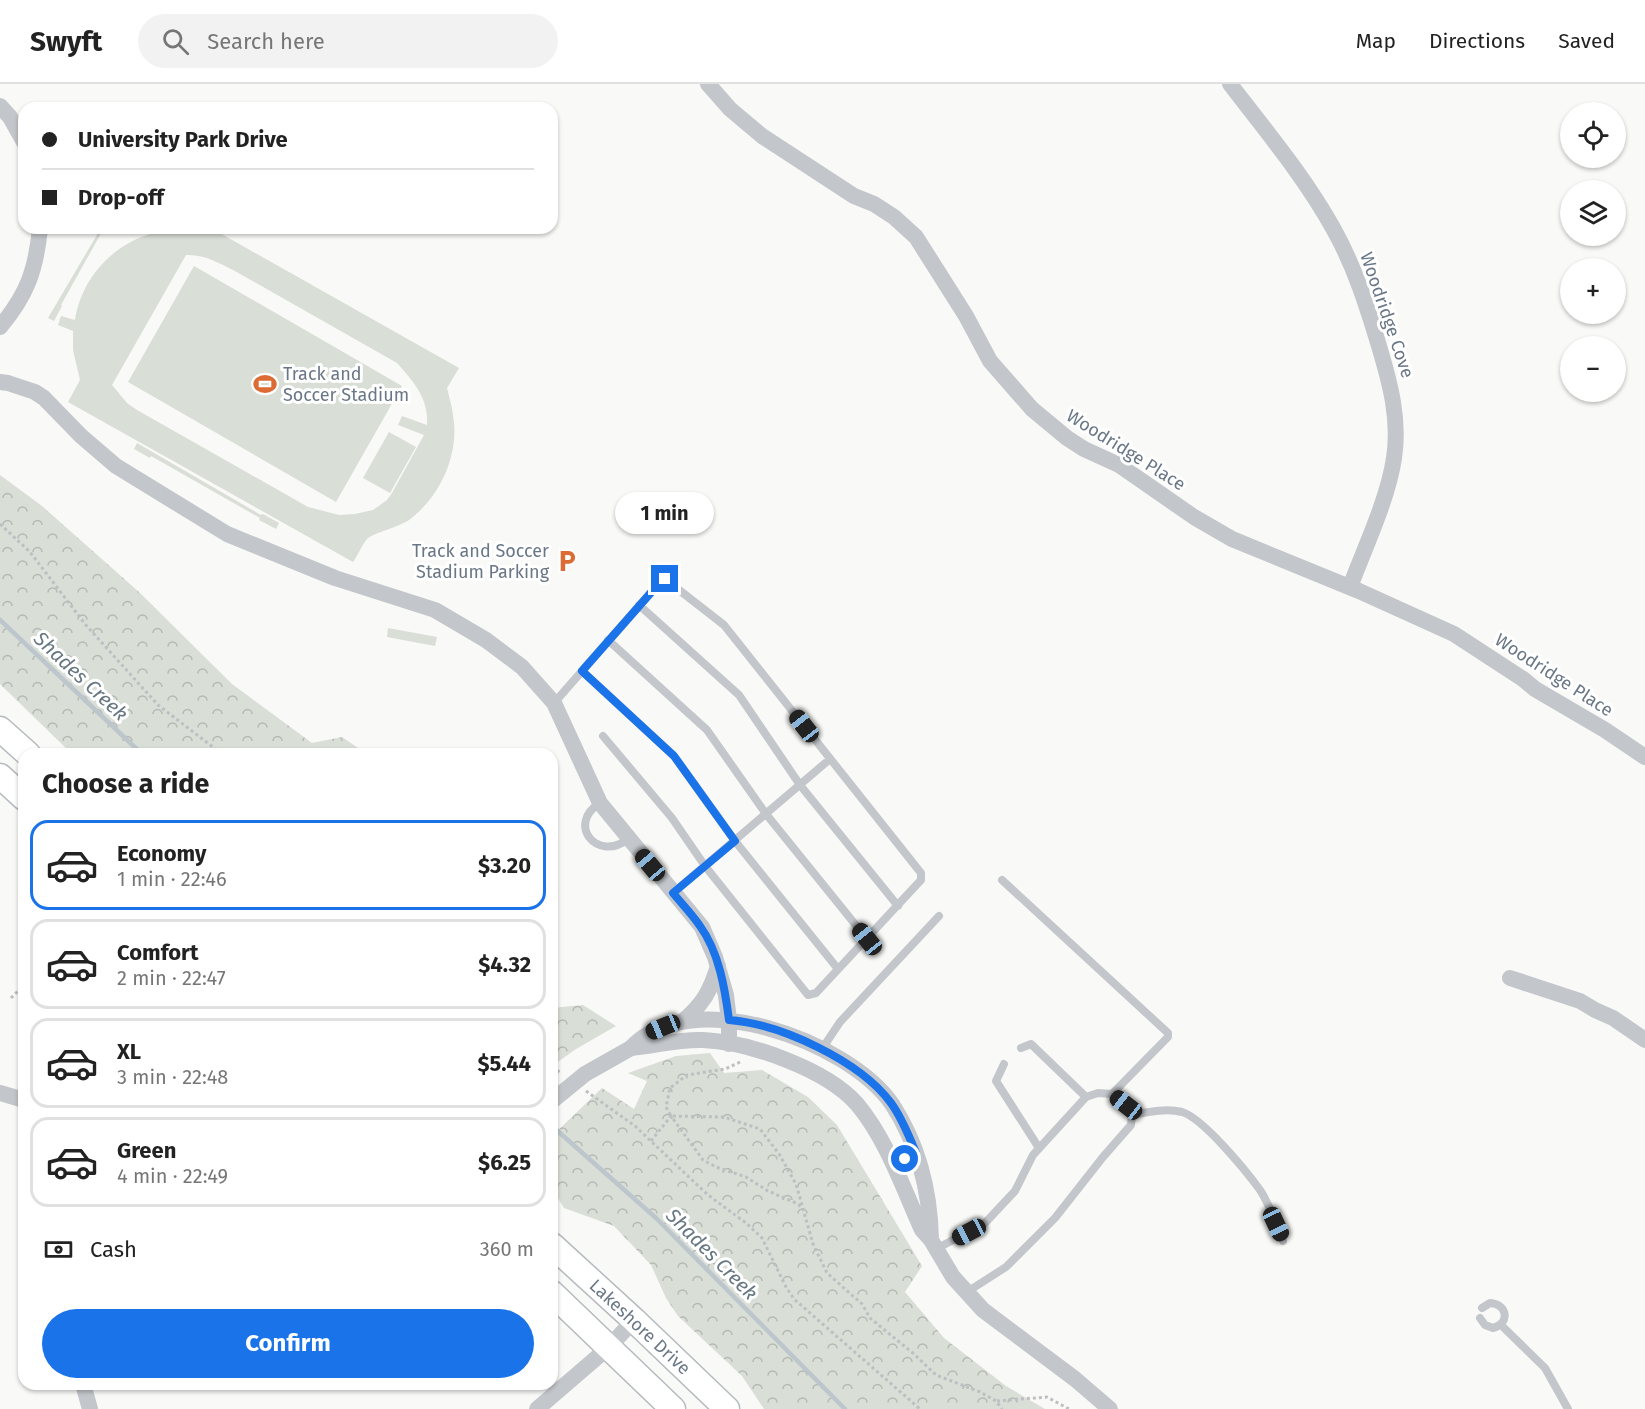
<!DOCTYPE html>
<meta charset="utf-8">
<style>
body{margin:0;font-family:"Fira Sans",sans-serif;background:#f2f2f2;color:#222;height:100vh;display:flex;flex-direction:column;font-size:22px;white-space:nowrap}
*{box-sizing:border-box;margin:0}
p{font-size:20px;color:#767676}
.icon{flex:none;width:33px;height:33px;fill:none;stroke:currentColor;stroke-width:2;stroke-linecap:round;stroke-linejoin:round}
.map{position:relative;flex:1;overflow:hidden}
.sheet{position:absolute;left:18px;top:664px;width:540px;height:642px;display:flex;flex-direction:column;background:#fff;border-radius:18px;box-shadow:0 2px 4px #0004}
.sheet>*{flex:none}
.guide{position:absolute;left:18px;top:18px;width:540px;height:132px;border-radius:18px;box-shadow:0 2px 4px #0004;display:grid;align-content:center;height:132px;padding:0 24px;background:#fff}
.tools{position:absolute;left:1560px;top:18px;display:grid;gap:12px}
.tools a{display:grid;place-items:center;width:66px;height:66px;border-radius:50%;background:#fff;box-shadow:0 2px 4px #0004;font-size:30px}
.end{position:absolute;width:27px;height:27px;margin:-14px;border:8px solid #1a73e8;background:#fff;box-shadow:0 0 0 3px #fff}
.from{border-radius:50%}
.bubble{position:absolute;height:42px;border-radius:21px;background:#fff;box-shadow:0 2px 4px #0004;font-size:20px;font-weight:700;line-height:42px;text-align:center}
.car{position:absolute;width:18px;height:36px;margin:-18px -9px;border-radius:8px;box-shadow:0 0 4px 2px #0007;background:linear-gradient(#222 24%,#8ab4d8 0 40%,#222 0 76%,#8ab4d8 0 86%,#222 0)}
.guide b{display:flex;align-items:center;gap:21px;height:57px;font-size:22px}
.guide b+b{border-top:2px solid #e0e0e0}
.guide i{width:15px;height:15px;background:#222}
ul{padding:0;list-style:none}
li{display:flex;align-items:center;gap:18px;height:90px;margin:0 12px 9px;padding:0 12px;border:3px solid #e0e0e0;border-radius:18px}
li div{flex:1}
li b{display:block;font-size:22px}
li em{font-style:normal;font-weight:700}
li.on{border-color:#1a73e8}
li>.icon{width:54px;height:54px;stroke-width:1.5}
h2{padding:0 24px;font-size:27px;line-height:72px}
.pay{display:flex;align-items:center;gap:15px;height:66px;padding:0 24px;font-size:22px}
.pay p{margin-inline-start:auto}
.cta{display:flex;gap:12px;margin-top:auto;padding:12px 24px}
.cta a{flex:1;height:69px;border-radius:36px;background:#1a73e8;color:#fff;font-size:24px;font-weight:700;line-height:69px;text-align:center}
header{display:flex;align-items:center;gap:36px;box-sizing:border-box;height:84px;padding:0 30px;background:#fff;border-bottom:2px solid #e0e0e0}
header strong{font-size:28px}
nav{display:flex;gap:33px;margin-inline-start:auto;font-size:21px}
.search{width:420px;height:54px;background:#f2f2f2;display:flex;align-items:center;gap:15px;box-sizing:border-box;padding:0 21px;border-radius:33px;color:#767676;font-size:22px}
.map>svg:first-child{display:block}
</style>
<header>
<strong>Swyft</strong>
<div class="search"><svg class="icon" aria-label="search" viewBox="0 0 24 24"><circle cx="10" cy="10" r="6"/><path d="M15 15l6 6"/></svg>Search here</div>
<nav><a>Map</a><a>Directions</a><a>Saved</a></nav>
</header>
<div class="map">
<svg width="1645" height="1325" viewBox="0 0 1645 1325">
<defs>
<pattern id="forest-crowns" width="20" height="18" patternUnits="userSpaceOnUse" patternTransform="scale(1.5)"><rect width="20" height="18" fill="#d9ded6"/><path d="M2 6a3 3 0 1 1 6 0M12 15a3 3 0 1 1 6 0" fill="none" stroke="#b4b9b3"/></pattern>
</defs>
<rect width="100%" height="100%" fill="#f9f9f7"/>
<!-- green -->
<path fill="#d9ded6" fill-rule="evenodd" d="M101,144H104L61,221L62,222L54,237L48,234Z
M161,144H211L459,284L447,304C449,313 452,322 453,331C460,370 440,413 409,436C399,443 373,449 367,455C362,461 358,471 353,478L68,318L80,296L73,266V247L58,241L61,232L75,236C82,191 118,154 164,147ZM186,171C204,170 219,179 235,187L397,279C414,298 429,315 427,341L402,332L398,341L424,351L392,409L387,416L373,426L355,430L339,431L308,423L137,326L127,319L112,301Z
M194,182L402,302L336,418L128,298Z
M389,348L416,363L390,409L363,394Z
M137,359L261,431L263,430L279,439L276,445L259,436L260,434L151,372L150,374L134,365Z
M388,544L437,553L435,562L387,553Z"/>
<!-- forest -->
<path fill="url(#forest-crowns)" d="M0,391L42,422L139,508L232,600L312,659L342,653L367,670H72L0,600Z
M583,921L616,942L576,965L552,982V924Z
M710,969L724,989L762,986L808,1013L837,1041L922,1182L905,1208L944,1254L1006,1302L1045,1325H764L742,1292L678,1232L666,1214L651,1181L614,1142L564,1124L552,1104V1052L602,1004L634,1025L647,997L628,989L676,972Z"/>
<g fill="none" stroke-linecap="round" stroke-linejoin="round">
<!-- stream -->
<path stroke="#bdc6cc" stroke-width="4.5" d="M0,536L142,670
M552,1042L656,1134L845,1325"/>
<!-- secondary casing -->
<g stroke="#b5babf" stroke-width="27">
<path id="secondary" d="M0,645L28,670
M0,692L24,714
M552,1161L634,1236L727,1325
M552,1209L673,1325"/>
</g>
<!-- path -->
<path stroke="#bdbfc2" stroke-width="3" stroke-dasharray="3 3" stroke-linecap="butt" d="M0,440L30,468L85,540L158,621L222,670
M11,914L23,902
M740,978L725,985L687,991L670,1004L666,1023L671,1032L724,1033L760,1045L779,1070L796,1100L813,1160L827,1189L862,1220L870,1234L914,1270L936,1291L980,1308L996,1317L1002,1325
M552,983L561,989
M586,1007L635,1042L708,1111L746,1139L762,1154L786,1203L794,1215L920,1325
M651,1057L671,1032L703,1076L716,1083L746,1093L768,1107L796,1119L803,1124
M997,1317L1047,1313L1069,1325"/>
<!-- service -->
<path stroke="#c3c6ca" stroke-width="8" d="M639,521L739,611L800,701L898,822
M608,556L707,646L766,730L867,855
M582,587L674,672L735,757L838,885
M554,619L662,496L665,495L724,541L921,789V796L816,909L808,911L705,782L672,734L603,652
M600,719C566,740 597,779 628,755
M1002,796L1168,949V953L1112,1010
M673,809L830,675
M1021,964L1031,960L1086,1013
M822,965L840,938L939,832
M1004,980L996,997L1039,1064
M1132,1031C1148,1028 1166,1024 1182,1028C1203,1034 1247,1088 1260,1106C1270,1121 1276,1140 1283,1157
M936,1165L985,1139L1015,1107L1033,1071L1086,1013L1098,1009L1112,1010L1126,1021L1132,1031L1131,1041L1103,1073L1055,1134L1006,1183L967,1208
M1480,1234L1485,1241L1493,1244C1510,1240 1508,1220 1490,1219L1482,1224
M1501,1241L1545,1284L1568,1325"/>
<!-- minor -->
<path stroke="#c3c6ca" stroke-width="16" d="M708,0L730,25L762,52L854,112L874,120L894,133L916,153L966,232L990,277L1032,325L1067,354L1084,365L1119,381L1194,433L1232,455L1359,507L1454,550L1523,595L1535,605L1605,646L1645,673
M1230,0C1266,47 1304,92 1333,144C1354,181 1367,222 1379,262C1390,299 1400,335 1394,374C1388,415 1365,463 1350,503
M0,22L10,33L24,58
M0,243C27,211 36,186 40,144
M0,298L8,299L35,308L44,314L81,352L116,382L227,450L335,494L435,526L486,556L522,583L554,619L600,719L702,843L715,873L726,911L729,936V960
M1510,894L1580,917L1595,926L1613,934L1645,956
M682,938C703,920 710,908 718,882
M631,964C655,962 679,955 703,956C749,958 826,985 857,1020C887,1056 903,1104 922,1146L931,1156L953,1193L983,1226L1075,1295L1110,1325
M631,964C691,899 848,957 892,1020C918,1060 930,1108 931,1155
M0,1009L24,1016
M83,1300L90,1325
M537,1325L609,1263L634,1236"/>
<!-- secondary -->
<use href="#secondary" stroke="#fff" stroke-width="24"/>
<!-- minor-bridge -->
<path stroke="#c3c6ca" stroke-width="16" d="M552,1017L585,990L631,964"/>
</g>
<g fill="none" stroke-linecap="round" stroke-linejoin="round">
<!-- route -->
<path stroke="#1a73e8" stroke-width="8" d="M665,495L662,496L582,587L674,672L735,757L673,809C682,820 692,830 700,842C719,868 725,905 729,936C781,940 860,977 891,1019C902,1034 909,1052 916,1069L905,1075"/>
</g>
<!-- icons -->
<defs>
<g id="stadium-bare" transform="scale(1.8)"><path d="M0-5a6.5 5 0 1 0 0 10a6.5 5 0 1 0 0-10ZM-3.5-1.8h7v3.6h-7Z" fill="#dd6b34" stroke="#fff" stroke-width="2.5" paint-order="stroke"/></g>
<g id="parking-bare" transform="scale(1.8)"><path d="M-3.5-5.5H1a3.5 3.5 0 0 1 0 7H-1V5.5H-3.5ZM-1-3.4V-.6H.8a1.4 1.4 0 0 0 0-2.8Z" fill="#dd6b34" stroke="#fff" stroke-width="2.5" paint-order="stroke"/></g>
</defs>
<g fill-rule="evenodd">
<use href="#stadium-bare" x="265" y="300"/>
<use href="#parking-bare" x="567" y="477"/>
</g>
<g text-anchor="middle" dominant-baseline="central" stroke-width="6" stroke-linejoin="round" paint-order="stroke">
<!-- street labels -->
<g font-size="18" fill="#6a7787" stroke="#fff">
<text transform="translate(1387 231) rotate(71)">Woodridge Cove</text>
<text transform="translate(1126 366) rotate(32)">Woodridge Place</text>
<text transform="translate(1554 591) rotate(33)">Woodridge Place</text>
<text transform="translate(640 1243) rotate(43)">Lakeshore Drive</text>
</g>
<!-- poi labels -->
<g font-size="18" fill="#6a7787" stroke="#fff" text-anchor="start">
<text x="283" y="290">Track and<tspan x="283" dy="21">Soccer Stadium</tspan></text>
<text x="549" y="467" text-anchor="end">Track and Soccer<tspan x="549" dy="21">Stadium Parking</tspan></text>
</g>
<!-- water labels -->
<g font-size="20" font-style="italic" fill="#667782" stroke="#fff">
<text transform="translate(81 592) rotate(43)">Shades Creek</text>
<text transform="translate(712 1170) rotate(45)">Shades Creek</text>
</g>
</g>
</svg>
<div class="tools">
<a><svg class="icon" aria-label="locate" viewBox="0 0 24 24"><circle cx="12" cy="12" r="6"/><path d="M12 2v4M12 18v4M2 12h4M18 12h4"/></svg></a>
<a><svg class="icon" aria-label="layers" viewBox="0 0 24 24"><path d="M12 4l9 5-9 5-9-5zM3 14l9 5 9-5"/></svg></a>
<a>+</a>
<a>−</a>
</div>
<i class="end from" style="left:905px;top:1075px"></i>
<i class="end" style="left:665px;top:495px"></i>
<div class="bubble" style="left:615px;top:408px;width:99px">1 min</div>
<i class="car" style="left:804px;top:642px;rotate:322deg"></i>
<i class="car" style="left:650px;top:781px;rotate:320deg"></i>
<i class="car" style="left:867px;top:855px;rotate:321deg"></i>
<i class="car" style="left:663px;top:943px;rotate:248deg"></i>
<i class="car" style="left:1126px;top:1021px;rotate:308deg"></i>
<i class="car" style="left:1276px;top:1140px;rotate:155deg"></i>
<i class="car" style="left:969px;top:1148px;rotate:242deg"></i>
<div class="guide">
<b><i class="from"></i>University Park Drive</b>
<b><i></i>Drop-off</b>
</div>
<section class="sheet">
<h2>Choose a ride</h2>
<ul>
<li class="on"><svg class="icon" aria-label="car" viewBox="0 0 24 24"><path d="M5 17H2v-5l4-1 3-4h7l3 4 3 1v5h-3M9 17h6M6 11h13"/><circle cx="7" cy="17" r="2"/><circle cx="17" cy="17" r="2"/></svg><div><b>Economy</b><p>1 min · 22:46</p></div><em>$3.20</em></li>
<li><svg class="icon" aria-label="car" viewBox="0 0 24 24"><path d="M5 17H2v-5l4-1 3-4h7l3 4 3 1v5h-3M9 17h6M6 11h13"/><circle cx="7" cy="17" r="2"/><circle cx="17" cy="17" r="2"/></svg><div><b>Comfort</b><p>2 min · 22:47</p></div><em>$4.32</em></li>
<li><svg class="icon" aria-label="car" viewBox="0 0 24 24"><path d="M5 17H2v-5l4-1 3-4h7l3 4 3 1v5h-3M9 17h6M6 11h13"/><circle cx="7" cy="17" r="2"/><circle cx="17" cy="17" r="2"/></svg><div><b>XL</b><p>3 min · 22:48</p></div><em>$5.44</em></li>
<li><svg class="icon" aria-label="car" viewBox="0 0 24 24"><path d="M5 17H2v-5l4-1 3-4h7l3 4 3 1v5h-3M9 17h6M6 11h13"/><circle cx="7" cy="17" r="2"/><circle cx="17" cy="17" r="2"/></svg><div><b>Green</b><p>4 min · 22:49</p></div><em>$6.25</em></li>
</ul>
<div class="pay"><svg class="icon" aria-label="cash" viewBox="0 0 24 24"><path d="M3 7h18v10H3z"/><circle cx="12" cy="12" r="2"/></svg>Cash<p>360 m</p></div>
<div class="cta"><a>Confirm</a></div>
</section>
</div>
